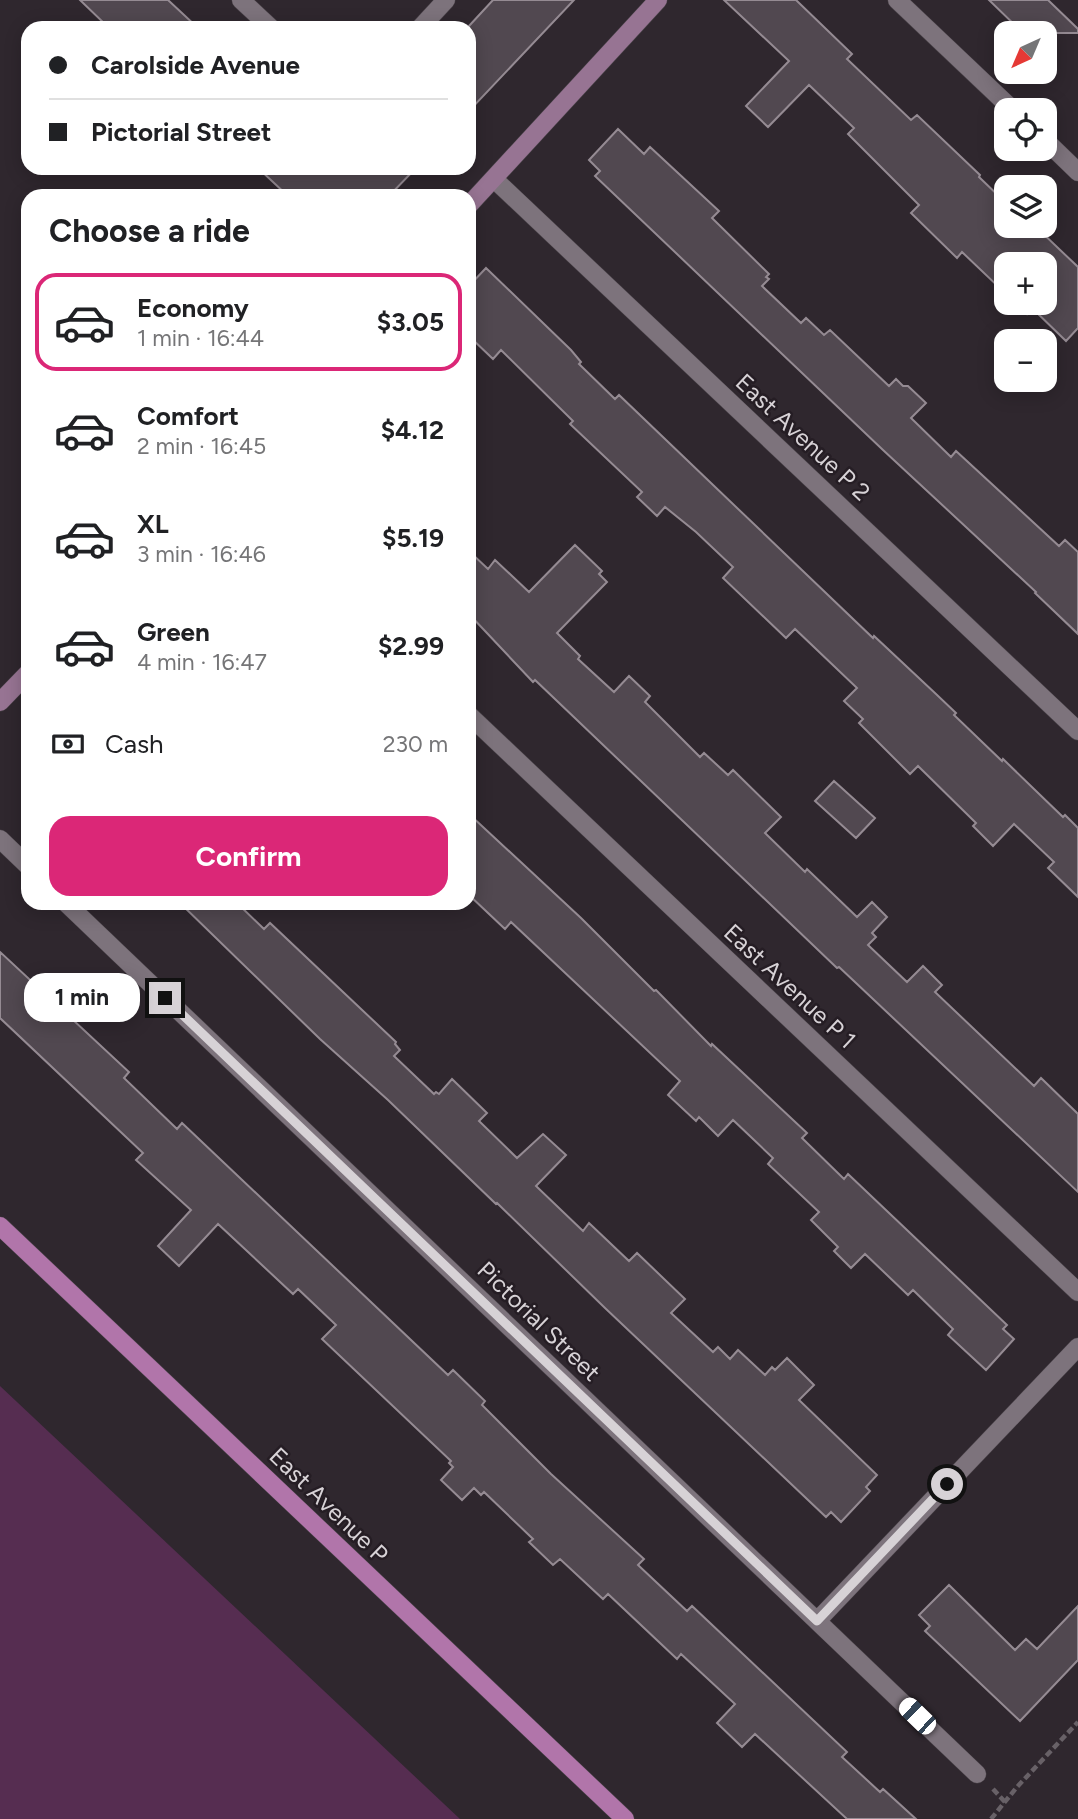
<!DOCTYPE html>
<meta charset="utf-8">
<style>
body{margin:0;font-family:Figtree,sans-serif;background:#f6f6f6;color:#202124;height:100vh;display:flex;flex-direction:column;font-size:26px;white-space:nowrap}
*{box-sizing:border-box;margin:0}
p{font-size:23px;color:#757577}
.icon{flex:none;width:38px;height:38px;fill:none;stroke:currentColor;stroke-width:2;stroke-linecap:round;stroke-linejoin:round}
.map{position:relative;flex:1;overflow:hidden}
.panel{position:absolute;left:21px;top:189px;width:455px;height:721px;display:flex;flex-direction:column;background:#fff;border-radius:21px;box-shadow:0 4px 18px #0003}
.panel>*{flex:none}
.guide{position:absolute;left:21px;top:21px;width:455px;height:154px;border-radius:21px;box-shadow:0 4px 18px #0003;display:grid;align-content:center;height:154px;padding:0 28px;background:#fff}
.needle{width:46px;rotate:224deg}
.tools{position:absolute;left:994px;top:21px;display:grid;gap:14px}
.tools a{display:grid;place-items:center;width:63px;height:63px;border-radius:14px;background:#fff;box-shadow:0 4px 18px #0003;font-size:35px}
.end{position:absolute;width:32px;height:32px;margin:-16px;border:9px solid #d7d2d6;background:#111;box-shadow:0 0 0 4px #111}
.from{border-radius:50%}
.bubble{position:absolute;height:49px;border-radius:21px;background:#fff;box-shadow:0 4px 18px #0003;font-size:23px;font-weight:700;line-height:49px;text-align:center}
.car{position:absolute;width:21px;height:42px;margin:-21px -10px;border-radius:9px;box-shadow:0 0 5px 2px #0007;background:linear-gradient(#fff 24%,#345 0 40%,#fff 0 76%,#345 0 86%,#fff 0)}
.guide b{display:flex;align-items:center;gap:24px;height:66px;font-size:26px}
.guide b+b{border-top:2px solid #e0e0e0}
.guide i{width:18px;height:18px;background:#202124}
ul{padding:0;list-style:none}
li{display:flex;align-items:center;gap:21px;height:98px;margin:0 14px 10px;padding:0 14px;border:4px solid transparent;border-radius:21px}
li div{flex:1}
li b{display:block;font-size:26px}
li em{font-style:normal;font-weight:700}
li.active{border-color:#db2777}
li>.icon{width:63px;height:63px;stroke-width:1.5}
h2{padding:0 28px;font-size:32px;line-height:84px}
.pay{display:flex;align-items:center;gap:18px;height:77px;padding:0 28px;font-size:26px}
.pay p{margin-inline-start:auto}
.cta{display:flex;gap:14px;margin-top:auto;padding:14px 28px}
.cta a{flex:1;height:80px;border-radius:21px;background:#db2777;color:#fff;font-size:28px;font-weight:700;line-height:80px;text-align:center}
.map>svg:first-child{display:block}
</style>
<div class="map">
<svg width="1078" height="1819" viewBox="0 0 1078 1819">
<rect width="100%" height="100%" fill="#2f272e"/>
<!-- green -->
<path fill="#562d51" d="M0,1386L460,1819H0Z"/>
<!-- building -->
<path fill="#514850" stroke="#958b93" stroke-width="2" d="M80,0H168L198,28H109Z
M493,0H574L469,111V26Z
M724,0H796L852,54L847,59L911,120L917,115L980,175L979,177L1006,203V226H1035L1078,267V328L1066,341L1032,308L1027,314L1015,303H1045V264H1006V294L962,252L957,258L911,213L919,205L848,134L854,128L809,85L768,127L746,106L789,61Z
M989,0H1048L1078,29V33H1023Z
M618,129L644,154L650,147L719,211L712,218L769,274L766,277L769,279L762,286L801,323L806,318L824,335L830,330L889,386L896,379L903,386H908L926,403L911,418L951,457L956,451L1059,546L1065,540L1078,552V634L1035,593L1036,592L883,450L595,176L600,171L589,160Z
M258,168H416L389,196H288Z
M486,268L571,350L581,362L579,364L615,399L619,395L873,638L874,636L936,694L956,713L954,715L1002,761L1003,759L1063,817L1065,815L1078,828V897L1048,868L1054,862L1014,824L993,846L973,826L976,823L918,766L910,774L859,723L863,719L844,701L857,688L795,629L786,638L723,578L733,567L696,532L665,507L657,516L637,497L642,492L570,424L573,421L501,350L493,359L469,336V286Z
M575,545L602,571L599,574L607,582L557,633L580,656L578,659L614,692L629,676L650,696L645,702L700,757L704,753L728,775L733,770L781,817L765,833L805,872L807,869L857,917L872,902L887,917L872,933L876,937L868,945L907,982L923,966L942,985L935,992L1034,1086L1041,1078L1078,1114V1192L839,967L837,968L535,680L533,682L469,614V551L488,569L495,560L529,592Z
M834,781L875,818L856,838L815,801Z
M469,814L581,918L654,991L656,990L711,1046L712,1044L807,1133L802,1138L844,1179L848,1174L1007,1325L1003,1329L1014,1339L986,1370L948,1335L953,1329L913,1290L908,1295L865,1254L851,1268L834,1251L838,1247L811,1220L819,1212L768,1164L773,1158L733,1120L718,1136L699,1117L696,1121L668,1095L680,1081L511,922L505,929L469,895Z
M180,903H237L264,929L270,923L396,1042L395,1044L400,1050L394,1056L434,1094L436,1092L439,1094L452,1079L487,1113L479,1121L517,1158L543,1134L566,1155L536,1186L583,1231L589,1223L629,1261L637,1253L685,1299L671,1313L713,1352L718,1347L730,1359L738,1350L765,1375L772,1367L775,1370L787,1358L814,1385L799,1400L877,1475L866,1487L870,1491L841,1522L831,1512L826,1517L605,1308L497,1203L496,1204L388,1100L320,1039Z
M0,952L129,1072L124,1078L177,1129L182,1123L448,1375L453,1370L485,1401L482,1405L551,1474L644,1559L638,1565L687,1611L692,1606L847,1752L842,1757L880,1792L883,1789L916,1819H847L755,1734L742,1747L717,1723L735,1704L681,1654L677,1659L608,1594L603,1599L560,1559L553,1565L529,1542L533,1539L484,1492L481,1495L474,1488L462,1500L441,1480L453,1467L449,1463L451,1461L322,1339L336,1325L298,1289L293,1294L218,1224L179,1266L158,1246L191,1210L136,1160L143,1153L0,1018Z
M949,1585L1015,1650L1026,1639L1037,1649L1078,1606V1660L1020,1721L925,1631L930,1626L919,1615Z"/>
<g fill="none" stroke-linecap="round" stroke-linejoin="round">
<!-- lane casing -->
<g stroke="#494248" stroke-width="19">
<path id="lane" d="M241,0L271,28
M420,28L446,0"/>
</g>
<!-- street casing -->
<g stroke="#494248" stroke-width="19">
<path id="street" d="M897,0L1013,110
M1045,140L1078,172
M494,179L1078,731
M469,715L1078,1292
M0,839L28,866
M66,903L977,1774
M817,1621L1078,1347"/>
</g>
<!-- secondary casing -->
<g stroke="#494248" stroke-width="19">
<path id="secondary" d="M469,205L658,0
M0,702L28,673"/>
</g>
<!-- primary casing -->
<g stroke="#494248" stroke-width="19">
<path id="primary" d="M0,1226L625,1819"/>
</g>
<!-- path -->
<path stroke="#686167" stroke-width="4.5" stroke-dasharray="7 3.5" stroke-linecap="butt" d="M993,1789L1005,1802
M991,1819L1017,1787L1078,1722"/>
<!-- lane -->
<use href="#lane" stroke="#7d737c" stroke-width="18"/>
<!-- street -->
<use href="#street" stroke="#7d737c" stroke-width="18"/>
<!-- secondary -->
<use href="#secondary" stroke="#977493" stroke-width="18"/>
<!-- primary -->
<use href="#primary" stroke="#b175aa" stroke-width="18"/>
</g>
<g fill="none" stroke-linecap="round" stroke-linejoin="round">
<!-- route -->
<path stroke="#d7d2d6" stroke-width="9" d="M165,998L817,1621L947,1484"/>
</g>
<g text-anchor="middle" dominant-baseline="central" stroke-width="5" stroke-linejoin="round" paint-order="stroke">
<!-- street labels -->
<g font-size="24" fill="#d7d2d6" stroke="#251d24">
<text transform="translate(803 437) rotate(43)">East Avenue P 2</text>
<text transform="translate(790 986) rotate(43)">East Avenue P 1</text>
<text transform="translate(539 1321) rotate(44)">Pictorial Street</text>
<text transform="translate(329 1505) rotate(44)">East Avenue P</text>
</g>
</g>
</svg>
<div class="tools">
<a><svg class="needle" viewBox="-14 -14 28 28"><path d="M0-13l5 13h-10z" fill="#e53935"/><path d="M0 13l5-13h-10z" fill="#757577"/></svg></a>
<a><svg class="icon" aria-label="locate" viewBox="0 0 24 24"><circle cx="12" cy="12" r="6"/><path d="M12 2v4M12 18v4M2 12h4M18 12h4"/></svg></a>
<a><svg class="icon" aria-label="layers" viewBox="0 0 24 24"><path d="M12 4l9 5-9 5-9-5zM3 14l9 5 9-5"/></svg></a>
<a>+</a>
<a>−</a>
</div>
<i class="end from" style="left:947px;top:1484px"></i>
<i class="end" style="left:165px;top:998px"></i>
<div class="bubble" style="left:24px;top:973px;width:116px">1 min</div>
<i class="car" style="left:917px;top:1716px;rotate:314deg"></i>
<div class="guide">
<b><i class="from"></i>Carolside Avenue</b>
<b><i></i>Pictorial Street</b>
</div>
<section class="panel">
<h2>Choose a ride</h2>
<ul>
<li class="active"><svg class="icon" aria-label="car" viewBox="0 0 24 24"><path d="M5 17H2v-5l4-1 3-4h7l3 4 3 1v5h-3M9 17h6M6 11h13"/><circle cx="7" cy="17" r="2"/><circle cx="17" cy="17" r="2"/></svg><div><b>Economy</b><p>1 min · 16:44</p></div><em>$3.05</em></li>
<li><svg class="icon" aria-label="car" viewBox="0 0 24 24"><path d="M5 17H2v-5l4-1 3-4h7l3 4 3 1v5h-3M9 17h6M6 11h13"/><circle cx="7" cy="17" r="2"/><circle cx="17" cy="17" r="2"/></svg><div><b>Comfort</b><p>2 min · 16:45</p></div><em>$4.12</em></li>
<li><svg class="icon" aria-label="car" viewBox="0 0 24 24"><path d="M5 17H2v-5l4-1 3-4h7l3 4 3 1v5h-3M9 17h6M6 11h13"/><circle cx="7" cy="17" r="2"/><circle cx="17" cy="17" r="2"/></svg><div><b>XL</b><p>3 min · 16:46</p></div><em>$5.19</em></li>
<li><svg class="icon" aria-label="car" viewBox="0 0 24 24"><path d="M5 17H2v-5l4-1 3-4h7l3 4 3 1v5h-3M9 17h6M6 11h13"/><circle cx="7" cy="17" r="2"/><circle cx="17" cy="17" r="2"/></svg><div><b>Green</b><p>4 min · 16:47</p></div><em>$2.99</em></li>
</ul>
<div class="pay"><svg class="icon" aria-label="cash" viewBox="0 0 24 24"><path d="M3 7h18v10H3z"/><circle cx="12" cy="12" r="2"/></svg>Cash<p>230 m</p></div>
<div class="cta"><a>Confirm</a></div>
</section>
</div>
